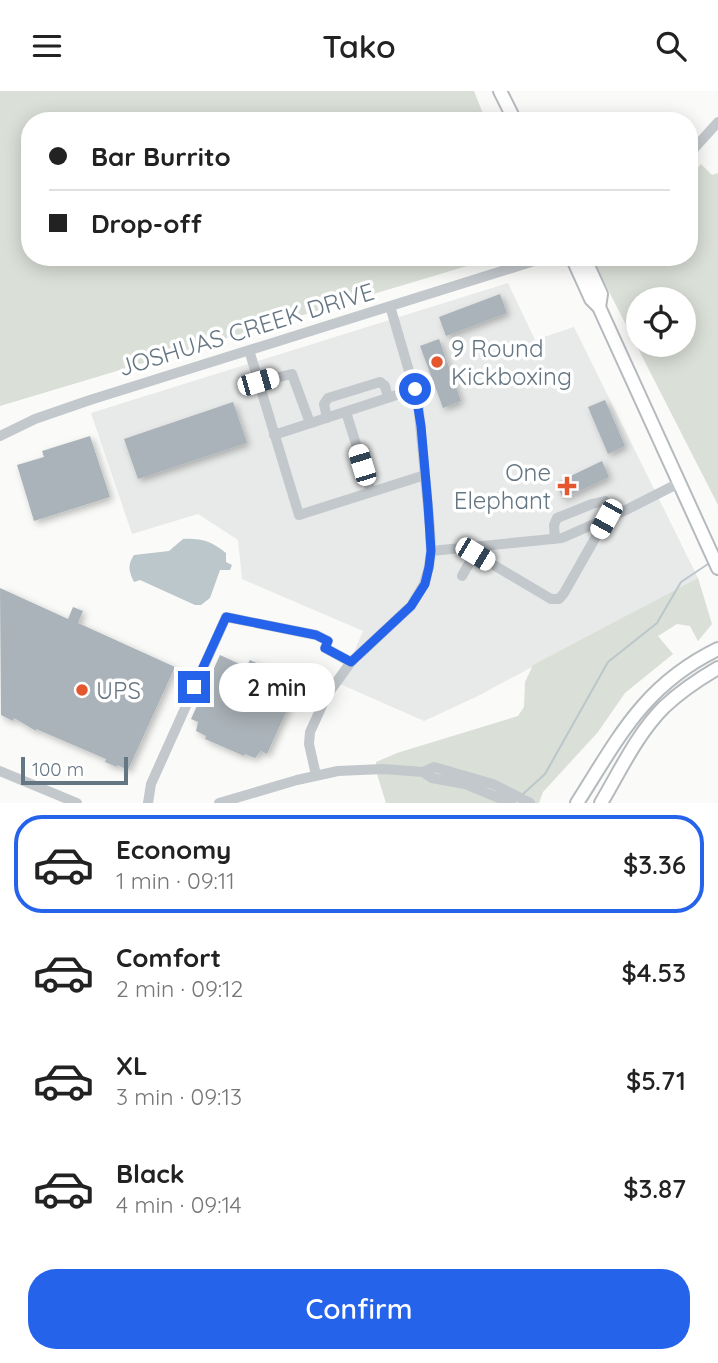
<!DOCTYPE html>
<meta charset="utf-8">
<style>
body{margin:0;font-family:Quicksand,sans-serif;background:#f2f2f2;color:#222;height:100vh;display:flex;flex-direction:column;font-size:26px;white-space:nowrap}
*{box-sizing:border-box;margin:0}
p{font-size:23px;color:#767676}
.icon{flex:none;width:38px;height:38px;fill:none;stroke:currentColor;stroke-width:2;stroke-linecap:round;stroke-linejoin:round}
.map{position:relative;height:712px;overflow:hidden}
.side{display:flex;flex-direction:column;background:#fff;flex:1}
.side>*{flex:none}
.guide{position:absolute;left:21px;top:21px;width:677px;height:154px;border-radius:28px;box-shadow:0 4px 18px #0003;display:grid;align-content:center;height:154px;padding:0 28px;background:#fff}
.fabs{position:absolute;left:626px;top:196px;display:grid;gap:14px}
.fabs a{display:grid;place-items:center;width:70px;height:70px;border-radius:50%;background:#fff;box-shadow:0 4px 18px #0003;font-size:35px}
.scale{position:absolute;left:21px;bottom:18px;width:107px;box-sizing:border-box;padding-left:7px;border:4px solid #657683;border-top:0;font-size:19px;line-height:24px;white-space:nowrap;color:#657683;-webkit-text-stroke:5px #fff;paint-order:stroke}
.end{position:absolute;width:32px;height:32px;margin:-16px;border:9px solid #2563eb;background:#fff;box-shadow:0 0 0 4px #fff}
.from{border-radius:50%}
.bubble{position:absolute;height:49px;border-radius:24px;background:#fff;box-shadow:0 4px 18px #0003;font-size:23px;font-weight:600;line-height:49px;text-align:center}
.car{position:absolute;width:21px;height:42px;margin:-21px -10px;border-radius:9px;box-shadow:0 0 5px 2px #0007;background:linear-gradient(#fff 24%,#345 0 40%,#fff 0 76%,#345 0 86%,#fff 0)}
.guide b{display:flex;align-items:center;gap:24px;height:66px;font-size:26px}
.guide b+b{border-top:2px solid #e0e0e0}
.guide i{width:18px;height:18px;background:#222}
ul{padding:12px 0 0;list-style:none}
li{display:flex;align-items:center;gap:21px;height:98px;margin:0 14px 10px;padding:0 14px;border:4px solid transparent;border-radius:28px}
li div{flex:1}
li b{display:block;font-size:26px}
li em{font-style:normal;font-weight:600}
li.selected{border-color:#2563eb}
li>.icon{width:63px;height:63px;stroke-width:1.5}
.cta{display:flex;gap:14px;margin-top:auto;padding:14px 28px}
.cta a{flex:1;height:80px;border-radius:28px;background:#2563eb;color:#fff;font-size:28px;font-weight:600;line-height:80px;text-align:center}
header{display:flex;justify-content:space-between;align-items:center;height:91px;padding:0 28px;background:#fff;font-size:32px;font-weight:600}
.map>svg:first-child{display:block}
</style>
<header><svg class="icon" aria-label="menu" viewBox="0 0 24 24"><path d="M4 6h16M4 12h16M4 18h16"/></svg>Tako<svg class="icon" aria-label="search" viewBox="0 0 24 24"><circle cx="10" cy="10" r="6"/><path d="M15 15l6 6"/></svg></header>
<div class="map">
<svg width="718" height="712" viewBox="0 0 718 712">
<defs>
<filter id="shadow"><feDropShadow dx="3" dy="3" stdDeviation="3.5" flood-color="#0004"/></filter>
</defs>
<rect width="100%" height="100%" fill="#fafaf8"/>
<!-- built -->
<path fill="#e8e9e9" d="M508,192L535,249L574,236L698,487L478,605L424,630L340,593L363,540L242,488L238,449L198,423L132,443L91,322Z"/>
<!-- green -->
<path fill="#dadfd7" fill-rule="evenodd" d="M0,0H474L486,30H30V166H497L0,315Z
M701,73L712,84L718,82V414L598,179L594,166H690V86ZM639,208H684V254H639Z
M698,487L712,533L698,550L690,535L677,533L658,545L673,563L625,602L598,641L543,701L539,712H386L376,680V671L397,662L518,625L524,616L525,591L533,574Z"/>
<!-- water -->
<path fill="#bbc7cb" d="M183,448C201,447 211,450 226,462V471L232,474L230,479H220L210,507L201,514H195L140,489L134,491C129,480 127,475 134,464L169,460Z"/>
<g fill="none" stroke-linecap="round" stroke-linejoin="round">
<!-- stream -->
<path stroke="#bbc7cb" stroke-width="2" d="M522,704L545,683L608,571L657,532L681,491L711,471"/>
</g>
<!-- building -->
<path fill="#aab3b9" filter="url(#shadow)" d="M500,203L507,222L446,245L439,226Z
M439,248L461,310L443,317L420,255Z
M605,309L625,355L608,363L588,316Z
M233,311L247,352L138,388L124,348Z
M90,345L110,406L34,430L17,374L44,366L42,360Z
M602,370L609,386L563,408L556,392Z
M0,497L68,528L73,516L83,520L78,532L175,576L128,679L117,674V676L105,671L106,668L36,638V640L14,627L13,630L1,624Z
M220,564L246,576L250,569L273,579L270,588L296,599L267,663L261,660L255,667L245,663L244,665L205,648L206,645L196,640L198,631L191,628Z"/>
<g fill="none" stroke-linecap="round" stroke-linejoin="round">
<!-- major casing -->
<g stroke="#b5babe" stroke-width="16">
<path id="major" d="M500,0L515,30
M572,166L591,208L599,216L718,477
M584,166L601,203L599,216
M577,712C619,646 644,594 718,558
M601,712C620,680 637,643 664,616C680,601 699,588 718,577"/>
</g>
<!-- minor -->
<path stroke="#c3c8cc" stroke-width="10" d="M690,62L718,31
M249,259L299,424L425,384
M258,291L292,283L310,332
M346,321L371,401
M327,327L324,313L328,307L380,291L385,295L388,307
M274,344L415,298
M0,345L35,328L90,309L547,166
M555,448L554,434L557,427L592,413L605,410L615,424
M431,460L562,447L624,420L679,392
M475,463L551,508H559L564,502L606,428
M462,485L477,458
M0,680L77,712
M423,681L432,687L465,693L511,712
M316,684L309,653L310,641L327,604L351,571L411,515L424,493L429,476L431,460L430,437L418,311L390,215
M148,712L151,693L226,526L316,544L328,550L325,557L351,571
M219,712L297,689L338,680L383,678L423,681L434,676L493,693L530,712"/>
<!-- major -->
<use href="#major" stroke="#fff" stroke-width="12"/>
</g>
<g fill="none" stroke-linecap="round" stroke-linejoin="round">
<!-- route -->
<path stroke="#2563eb" stroke-width="9" d="M194,596L226,526L316,544L328,550L325,557L351,571L411,515L425,493L429,476L431,460L428,414L421,335L415,298"/>
</g>
<!-- markers -->
<g fill="#e4572e" stroke="#fff" stroke-width="2.5">
<circle cx="437" cy="271" r="7"/>
<path d="M563.5 384.5h7v7h7v7h-7v7h-7v-7h-7v-7h7z"/>
<circle cx="82" cy="599" r="7"/>
</g>
<g text-anchor="middle" dominant-baseline="central" stroke-width="7" stroke-linejoin="round" paint-order="stroke">
<!-- street labels -->
<g font-size="24" fill="#657683" stroke="#fff">
<text transform="translate(246 238) rotate(-17)">JOSHUAS CREEK DRIVE</text>
</g>
<!-- poi labels -->
<g font-size="24" fill="#657683" stroke="#fff" text-anchor="start">
<text x="451" y="257">9 Round<tspan x="451" dy="28">Kickboxing</tspan></text>
<text x="551" y="381" text-anchor="end">One<tspan x="551" dy="28">Elephant</tspan></text>
<text x="96" y="599">UPS</text>
</g>
</g>
</svg>
<div class="fabs">
<a><svg class="icon" aria-label="locate" viewBox="0 0 24 24"><circle cx="12" cy="12" r="6"/><path d="M12 2v4M12 18v4M2 12h4M18 12h4"/></svg></a>
</div>
<div class="scale">100 m</div>
<i class="end from" style="left:415px;top:298px"></i>
<i class="end" style="left:194px;top:596px"></i>
<div class="bubble" style="left:219px;top:572px;width:116px">2 min</div>
<i class="car" style="left:258px;top:291px;rotate:74deg"></i>
<i class="car" style="left:362px;top:374px;rotate:343deg"></i>
<i class="car" style="left:606px;top:428px;rotate:209deg"></i>
<i class="car" style="left:475px;top:463px;rotate:121deg"></i>
<div class="guide">
<b><i class="from"></i>Bar Burrito</b>
<b><i></i>Drop-off</b>
</div>
</div>
<section class="side">
<ul>
<li class="selected"><svg class="icon" aria-label="car" viewBox="0 0 24 24"><path d="M5 17H2v-5l4-1 3-4h7l3 4 3 1v5h-3M9 17h6M6 11h13"/><circle cx="7" cy="17" r="2"/><circle cx="17" cy="17" r="2"/></svg><div><b>Economy</b><p>1 min · 09:11</p></div><em>$3.36</em></li>
<li><svg class="icon" aria-label="car" viewBox="0 0 24 24"><path d="M5 17H2v-5l4-1 3-4h7l3 4 3 1v5h-3M9 17h6M6 11h13"/><circle cx="7" cy="17" r="2"/><circle cx="17" cy="17" r="2"/></svg><div><b>Comfort</b><p>2 min · 09:12</p></div><em>$4.53</em></li>
<li><svg class="icon" aria-label="car" viewBox="0 0 24 24"><path d="M5 17H2v-5l4-1 3-4h7l3 4 3 1v5h-3M9 17h6M6 11h13"/><circle cx="7" cy="17" r="2"/><circle cx="17" cy="17" r="2"/></svg><div><b>XL</b><p>3 min · 09:13</p></div><em>$5.71</em></li>
<li><svg class="icon" aria-label="car" viewBox="0 0 24 24"><path d="M5 17H2v-5l4-1 3-4h7l3 4 3 1v5h-3M9 17h6M6 11h13"/><circle cx="7" cy="17" r="2"/><circle cx="17" cy="17" r="2"/></svg><div><b>Black</b><p>4 min · 09:14</p></div><em>$3.87</em></li>
</ul>
<div class="cta"><a>Confirm</a></div>
</section>
